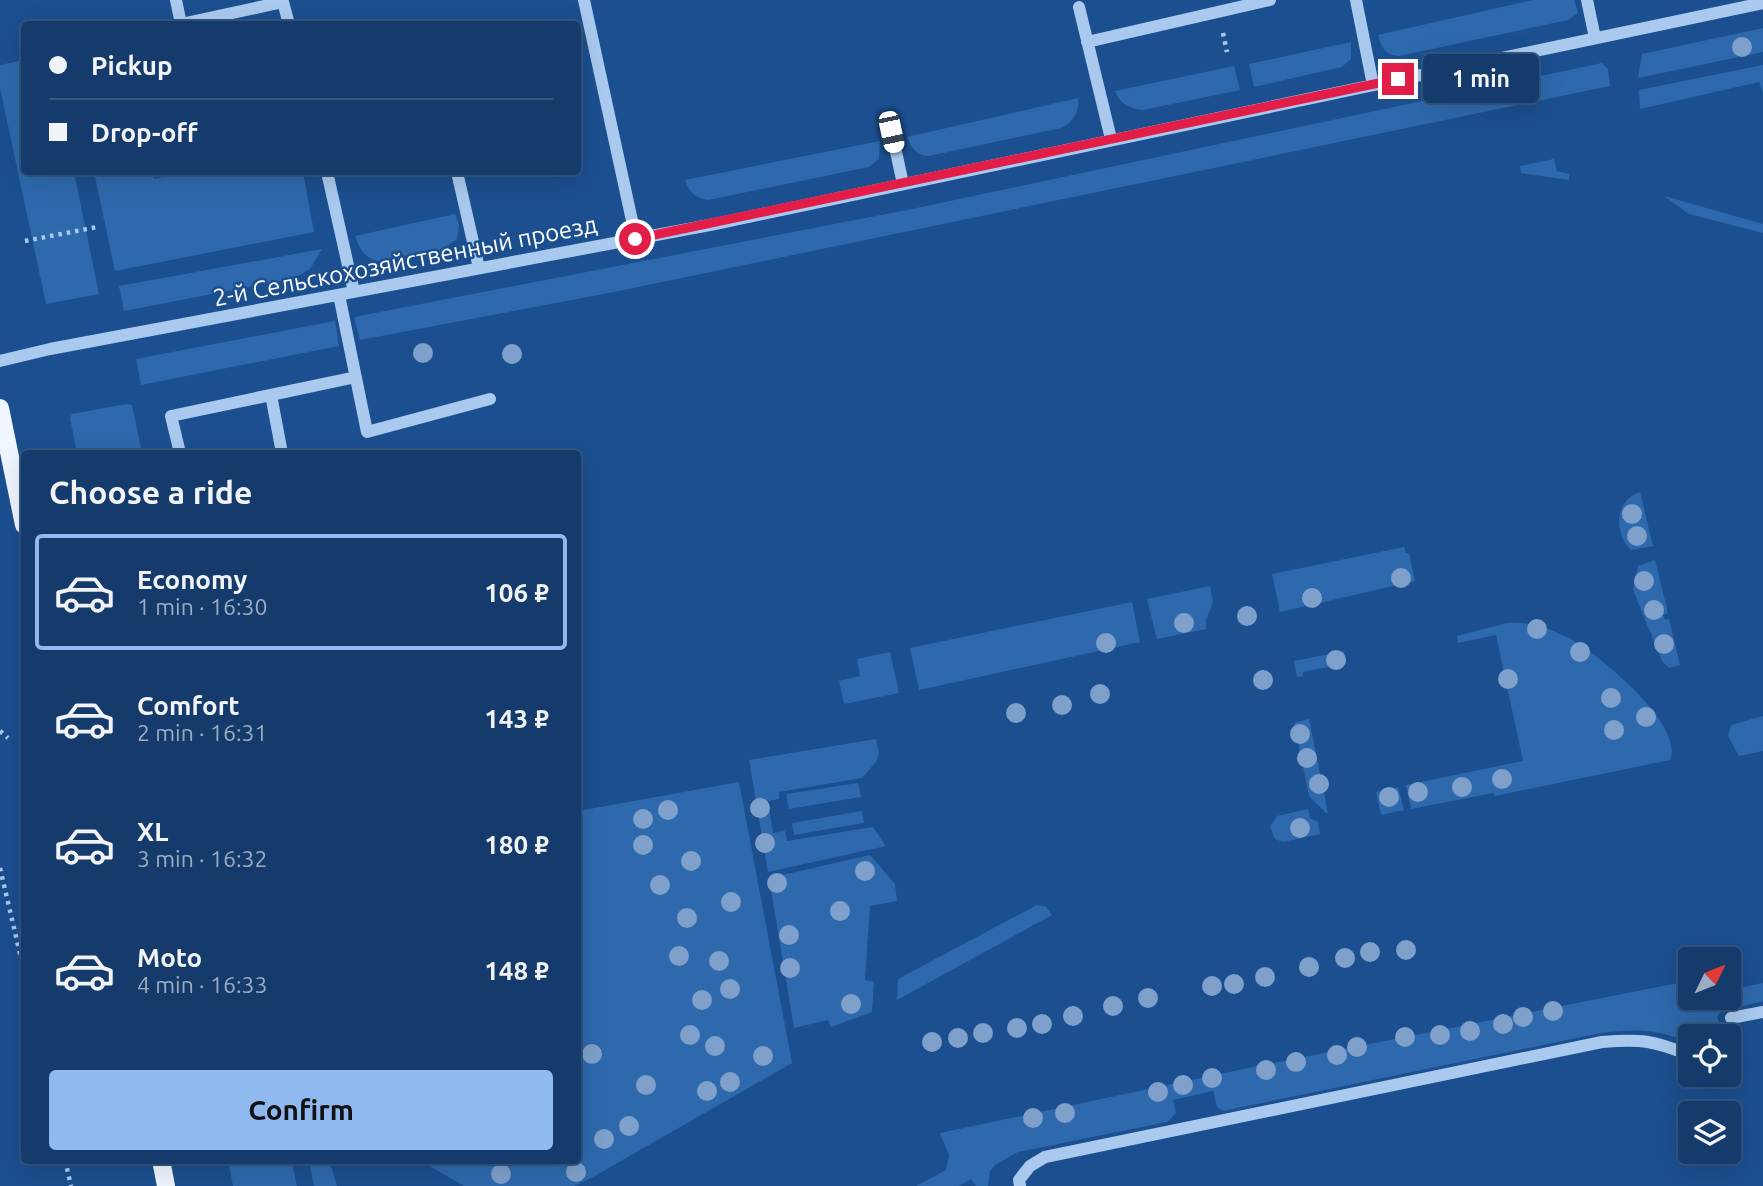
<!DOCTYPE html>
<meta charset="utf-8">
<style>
body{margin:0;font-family:Ubuntu,sans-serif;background:#214673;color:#f1f3f6;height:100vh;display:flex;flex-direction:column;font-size:26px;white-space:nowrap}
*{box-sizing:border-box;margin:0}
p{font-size:23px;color:#9dadc1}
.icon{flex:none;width:38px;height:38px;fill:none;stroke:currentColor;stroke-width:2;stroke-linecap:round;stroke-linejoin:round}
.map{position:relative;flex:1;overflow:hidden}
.sheet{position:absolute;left:21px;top:450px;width:560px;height:714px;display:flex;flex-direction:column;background:#143b6b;border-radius:7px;box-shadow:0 7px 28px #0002,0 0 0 2px #33557e}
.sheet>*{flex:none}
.guide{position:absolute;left:21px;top:21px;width:560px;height:154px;border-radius:7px;box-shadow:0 7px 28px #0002,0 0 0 2px #33557e;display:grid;align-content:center;height:154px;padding:0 28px;background:#143b6b}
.needle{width:46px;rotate:47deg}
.fabs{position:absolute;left:1678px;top:947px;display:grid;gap:14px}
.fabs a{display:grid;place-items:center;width:63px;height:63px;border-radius:7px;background:#143b6b;box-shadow:0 7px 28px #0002,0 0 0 2px #33557e;font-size:35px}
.end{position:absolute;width:32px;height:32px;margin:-16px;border:9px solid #e11d48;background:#fff;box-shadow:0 0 0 4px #fff}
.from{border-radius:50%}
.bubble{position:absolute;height:49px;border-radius:7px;background:#143b6b;box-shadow:0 7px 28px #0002,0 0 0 2px #33557e;font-size:23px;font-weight:700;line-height:49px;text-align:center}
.car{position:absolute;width:21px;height:42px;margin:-21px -10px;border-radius:9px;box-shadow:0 0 5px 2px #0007;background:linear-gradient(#fff 24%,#345 0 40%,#fff 0 76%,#345 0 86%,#fff 0)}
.guide b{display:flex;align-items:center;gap:24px;height:66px;font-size:26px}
.guide b+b{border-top:2px solid #33557e}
.guide i{width:18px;height:18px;background:#f1f3f6}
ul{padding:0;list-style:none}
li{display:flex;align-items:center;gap:21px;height:116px;margin:0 14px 10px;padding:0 14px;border:4px solid transparent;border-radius:7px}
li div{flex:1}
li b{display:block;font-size:26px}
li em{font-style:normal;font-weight:700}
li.selected{border-color:#90b9f0}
li>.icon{width:63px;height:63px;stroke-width:1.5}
h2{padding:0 28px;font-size:32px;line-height:84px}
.button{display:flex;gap:14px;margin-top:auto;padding:14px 28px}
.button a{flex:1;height:80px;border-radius:7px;background:#90b9f0;color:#111;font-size:28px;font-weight:700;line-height:80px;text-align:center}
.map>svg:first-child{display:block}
</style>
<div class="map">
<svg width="1763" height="1186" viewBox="0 0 1763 1186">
<rect width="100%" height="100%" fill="#1b4f8f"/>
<!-- green -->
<path fill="#2e69ad" d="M1533,0H1574L1578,13L1568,20L1399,56C1385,55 1381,47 1378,35Z
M1763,28V52L1638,78L1642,54Z
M1351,42V59L1342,67L1254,87L1249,64Z
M24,60V172H74L99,294L46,304L0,88V65Z
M1602,63L1608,69L1610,86L614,292L360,340L354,317L912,209Z
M1763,65V93L1759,82L1640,109L1639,90Z
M1234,66L1240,90L1143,110C1130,109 1120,104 1115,91Z
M1078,98C1080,111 1073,123 1061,128L929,156C917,156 911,148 907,137Z
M880,141L879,159L869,167L708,200C695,198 689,192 685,180Z
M1554,159L1557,171L1569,174V180L1521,173L1520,166Z
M94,172H152L154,179L188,172H303L314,232L115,271Z
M1664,196L1763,224V233L1689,214Z
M455,214L459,225L457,239L441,250L377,261C364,257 359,248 355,236Z
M322,249L310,269L295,278L124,311L119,286Z
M335,321L339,346L141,385L136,359Z
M126,404L132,405L142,453H77L70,418L72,414Z
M1640,492L1653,546L1631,550C1613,533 1615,500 1640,492Z
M1404,547L1406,553H1409L1415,581L1280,612L1272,574Z
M1655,560L1668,613L1663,615L1665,620L1669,619L1680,665L1669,668L1662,661L1633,590L1638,566Z
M1210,586L1213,602L1206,620V629L1157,639L1147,599Z
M1132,602L1140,642L919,690L910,648Z
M1507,623C1530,621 1549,628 1569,638C1598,654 1685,724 1670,760L1495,796L1493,793L1411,809L1406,785L1523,761L1496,635L1458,643L1457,636Z
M1344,651L1346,663L1303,672V676L1297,677L1294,661Z
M890,652L899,693L844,704L839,681L860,676L857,659Z
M1763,716V751L1739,756L1728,736L1731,725Z
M1309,719L1328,813H1326L1309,796L1294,723Z
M876,739L879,754L876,762L862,778L779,792V799L768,801L773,833L785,831L787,841L873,827L886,846L768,872L749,760Z
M739,782L792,1063L593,1177L574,1186H464L421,1161L578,1160V811Z
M858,783L861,797L789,809L786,794Z
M1398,787L1404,810L1381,815L1376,792Z
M1308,809L1310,818L1318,822L1320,834L1283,842L1275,839L1270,827L1277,816Z
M862,811L864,823L794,835L792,823Z
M870,855L895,884L897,901L870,906L865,980L874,982L872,1012L831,1027L828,1020L794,1028L769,878Z
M1037,905L1046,907L1052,915L897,1000L898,979Z
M1678,983L1681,999L1729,998V990L1763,983V1001L1720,1012L1717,1017L1721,1028L1718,1032L1722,1036H1690V1044C1661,1028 1633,1029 1601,1033L1223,1111L1217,1107L1213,1091L1173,1100L1176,1113L1167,1122L1018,1152L995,1165L990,1171L988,1186H976L971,1179L959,1186H916L946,1170L949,1155L940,1133L1253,1067Z
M228,1160H291L297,1186H233Z
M309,1160H329L337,1186H314Z"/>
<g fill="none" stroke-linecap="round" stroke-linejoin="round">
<!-- path -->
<path stroke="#a9c9ee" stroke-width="4.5" stroke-dasharray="3.5 5" stroke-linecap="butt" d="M1223,33L1227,52
M25,241L97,227
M0,731L8,738
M0,868L24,971
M65,1160L71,1186"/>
<!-- minor -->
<path stroke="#a9c9ee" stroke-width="12" d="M176,0L181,24L283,2L289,24
M584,0L636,239
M1356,0L1373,85
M1587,0L1595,38
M1079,7L1111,139
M1087,42L1270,0
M890,124L903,184
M327,172L354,292
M457,172L479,268
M339,295L367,432L490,399
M0,361L50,349L715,224L1763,3
M271,395L282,453
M180,453L171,416L356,377
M1731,1018L1763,1012
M1020,1186L1019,1180L1030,1166L1045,1157L1602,1042C1640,1039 1653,1040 1689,1055"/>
<!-- major -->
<path stroke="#f0f6ff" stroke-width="18" d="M0,408L24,525
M161,1160L166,1186"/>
</g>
<!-- trees -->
<g fill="#7ea0ca">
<circle cx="1742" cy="47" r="10"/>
<circle cx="423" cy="353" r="10"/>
<circle cx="512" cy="354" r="10"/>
<circle cx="1632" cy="514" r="10"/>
<circle cx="1637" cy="536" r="10"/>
<circle cx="1401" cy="578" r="10"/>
<circle cx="1644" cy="581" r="10"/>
<circle cx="1312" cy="598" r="10"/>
<circle cx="1654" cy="610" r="10"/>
<circle cx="1247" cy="616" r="10"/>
<circle cx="1184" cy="623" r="10"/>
<circle cx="1537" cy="629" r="10"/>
<circle cx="1106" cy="643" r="10"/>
<circle cx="1664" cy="644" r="10"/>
<circle cx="1580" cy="652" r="10"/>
<circle cx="1336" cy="660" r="10"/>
<circle cx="1508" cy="679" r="10"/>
<circle cx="1263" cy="680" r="10"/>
<circle cx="1100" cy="694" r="10"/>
<circle cx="1611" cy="698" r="10"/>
<circle cx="1062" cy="705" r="10"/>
<circle cx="1016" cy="713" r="10"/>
<circle cx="1646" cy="717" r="10"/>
<circle cx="1614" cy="730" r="10"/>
<circle cx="1300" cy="734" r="10"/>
<circle cx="1307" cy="758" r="10"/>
<circle cx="1502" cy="779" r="10"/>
<circle cx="1319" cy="784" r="10"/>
<circle cx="1462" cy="787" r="10"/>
<circle cx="1418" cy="792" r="10"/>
<circle cx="1389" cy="797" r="10"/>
<circle cx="760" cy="808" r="10"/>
<circle cx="668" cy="810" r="10"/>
<circle cx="643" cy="819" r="10"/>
<circle cx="1300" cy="828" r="10"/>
<circle cx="765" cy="843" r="10"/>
<circle cx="643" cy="845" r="10"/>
<circle cx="691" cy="861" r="10"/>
<circle cx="865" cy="871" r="10"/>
<circle cx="777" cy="883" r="10"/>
<circle cx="660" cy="885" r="10"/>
<circle cx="731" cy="902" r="10"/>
<circle cx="840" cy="911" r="10"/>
<circle cx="687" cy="918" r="10"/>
<circle cx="789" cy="935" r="10"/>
<circle cx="1406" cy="950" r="10"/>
<circle cx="1370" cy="952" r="10"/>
<circle cx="679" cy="956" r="10"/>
<circle cx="1345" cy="958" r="10"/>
<circle cx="719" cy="961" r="10"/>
<circle cx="1309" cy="967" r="10"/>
<circle cx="790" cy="968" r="10"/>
<circle cx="1265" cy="977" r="10"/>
<circle cx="1234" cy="984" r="10"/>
<circle cx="1212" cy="986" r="10"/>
<circle cx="730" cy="989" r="10"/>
<circle cx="1148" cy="998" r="10"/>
<circle cx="702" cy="1000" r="10"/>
<circle cx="851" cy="1004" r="10"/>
<circle cx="1113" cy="1006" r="10"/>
<circle cx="1553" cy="1011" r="10"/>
<circle cx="1073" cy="1016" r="10"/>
<circle cx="1523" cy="1017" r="10"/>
<circle cx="1042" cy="1024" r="10"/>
<circle cx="1503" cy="1024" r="10"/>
<circle cx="1017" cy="1028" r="10"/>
<circle cx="1470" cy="1031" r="10"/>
<circle cx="983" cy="1033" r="10"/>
<circle cx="690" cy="1035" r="10"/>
<circle cx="1440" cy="1035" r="10"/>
<circle cx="1405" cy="1037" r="10"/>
<circle cx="958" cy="1038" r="10"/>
<circle cx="932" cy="1042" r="10"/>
<circle cx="715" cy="1046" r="10"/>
<circle cx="1357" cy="1047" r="10"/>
<circle cx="592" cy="1054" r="10"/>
<circle cx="1337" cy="1055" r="10"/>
<circle cx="763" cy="1056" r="10"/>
<circle cx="1296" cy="1062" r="10"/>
<circle cx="1266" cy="1070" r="10"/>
<circle cx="1212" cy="1078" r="10"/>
<circle cx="730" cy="1082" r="10"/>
<circle cx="646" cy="1085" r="10"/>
<circle cx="1183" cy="1085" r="10"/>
<circle cx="707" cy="1091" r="10"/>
<circle cx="1158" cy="1092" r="10"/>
<circle cx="1065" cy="1113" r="10"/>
<circle cx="1033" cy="1118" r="10"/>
<circle cx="629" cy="1126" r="10"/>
<circle cx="604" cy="1139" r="10"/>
<circle cx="576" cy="1172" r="10"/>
<circle cx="501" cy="1174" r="10"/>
</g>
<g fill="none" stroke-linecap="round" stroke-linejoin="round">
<!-- route -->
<path stroke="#e11d48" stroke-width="9" d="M635,239L1398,79"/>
</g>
<g text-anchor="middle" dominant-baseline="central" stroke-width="5" stroke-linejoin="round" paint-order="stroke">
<!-- street labels -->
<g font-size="24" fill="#fff" stroke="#1b4f8f">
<text transform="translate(405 261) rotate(-11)">2-й Сельскохозяйственный проезд</text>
</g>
</g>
</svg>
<div class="fabs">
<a><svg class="needle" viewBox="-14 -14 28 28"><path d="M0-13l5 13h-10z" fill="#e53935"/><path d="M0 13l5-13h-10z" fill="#9dadc1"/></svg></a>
<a><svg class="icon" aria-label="locate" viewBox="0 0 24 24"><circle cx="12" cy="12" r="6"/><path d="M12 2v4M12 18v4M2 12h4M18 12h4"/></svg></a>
<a><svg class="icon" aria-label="layers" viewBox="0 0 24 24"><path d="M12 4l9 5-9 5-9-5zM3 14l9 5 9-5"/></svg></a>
</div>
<i class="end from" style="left:635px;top:239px"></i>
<i class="end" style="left:1398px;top:79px"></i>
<div class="bubble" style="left:1423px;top:54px;width:116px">1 min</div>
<i class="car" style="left:891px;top:132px;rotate:168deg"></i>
<div class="guide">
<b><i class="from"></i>Pickup</b>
<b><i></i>Drop-off</b>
</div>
<section class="sheet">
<h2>Choose a ride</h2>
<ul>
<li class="selected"><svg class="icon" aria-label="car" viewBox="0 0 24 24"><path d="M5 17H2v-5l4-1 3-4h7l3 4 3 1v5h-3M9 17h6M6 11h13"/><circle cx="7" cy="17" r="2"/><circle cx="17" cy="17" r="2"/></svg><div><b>Economy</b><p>1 min · 16:30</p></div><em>106 ₽</em></li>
<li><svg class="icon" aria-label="car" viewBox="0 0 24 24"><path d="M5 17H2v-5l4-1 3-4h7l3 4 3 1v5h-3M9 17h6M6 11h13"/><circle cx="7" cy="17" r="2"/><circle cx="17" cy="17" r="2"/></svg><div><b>Comfort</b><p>2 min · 16:31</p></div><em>143 ₽</em></li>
<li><svg class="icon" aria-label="car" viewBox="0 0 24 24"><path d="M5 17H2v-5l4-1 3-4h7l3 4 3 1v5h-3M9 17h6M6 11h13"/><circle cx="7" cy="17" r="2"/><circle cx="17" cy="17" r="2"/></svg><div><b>XL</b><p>3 min · 16:32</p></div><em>180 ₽</em></li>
<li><svg class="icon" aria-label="car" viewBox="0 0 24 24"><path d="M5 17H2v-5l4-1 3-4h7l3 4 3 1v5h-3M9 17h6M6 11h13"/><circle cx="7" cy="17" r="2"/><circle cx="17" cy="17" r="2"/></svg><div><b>Moto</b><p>4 min · 16:33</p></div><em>148 ₽</em></li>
</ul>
<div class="button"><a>Confirm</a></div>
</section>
</div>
